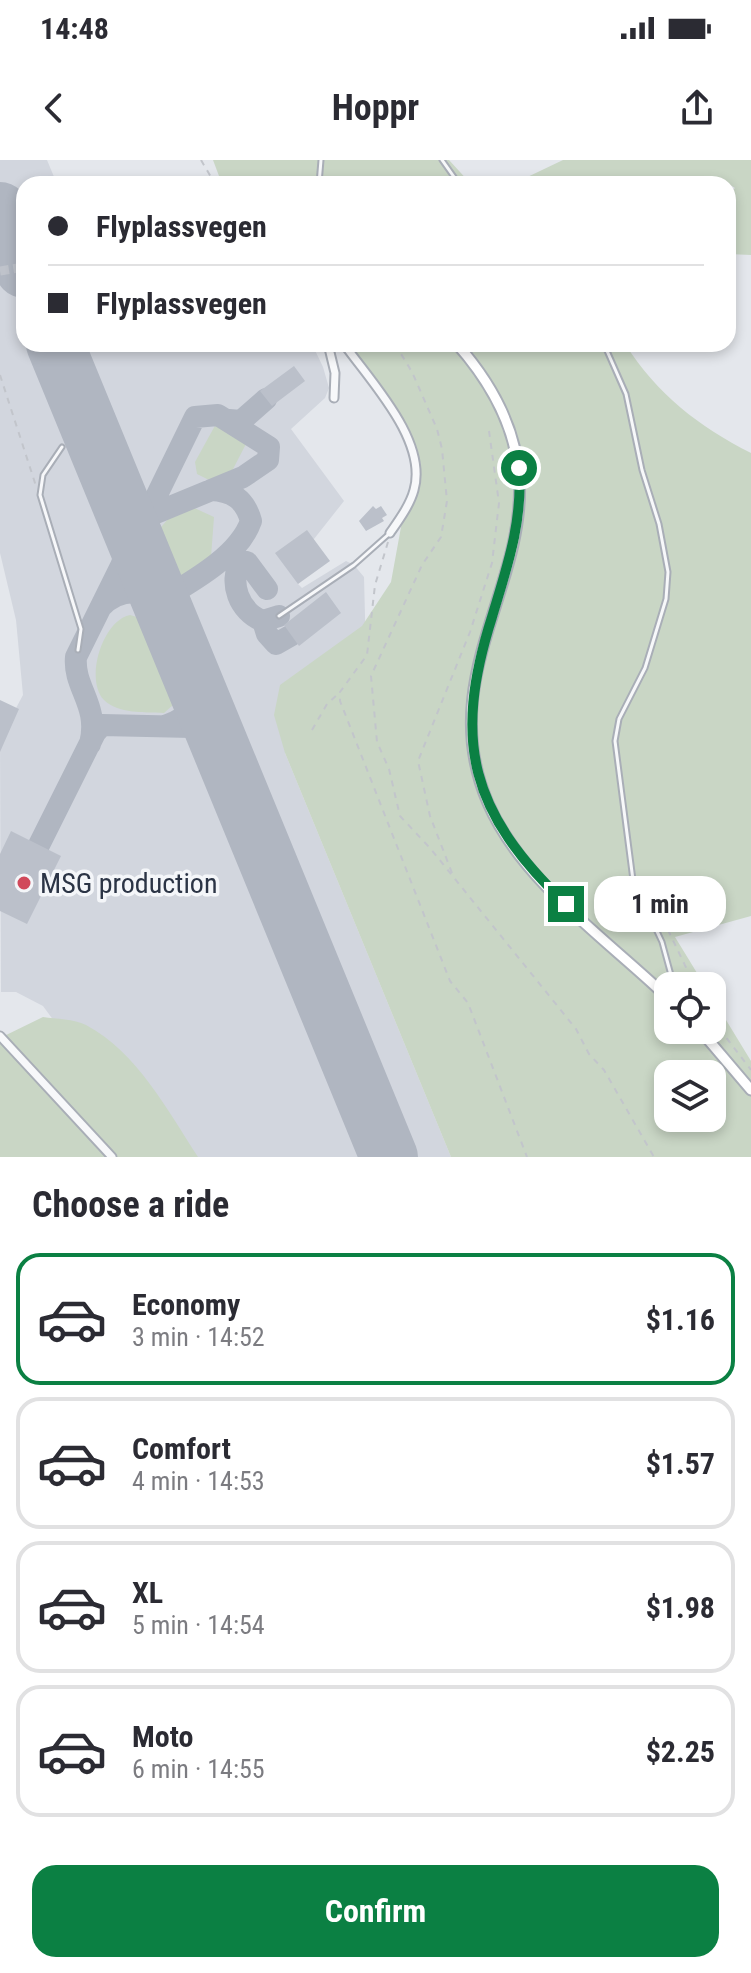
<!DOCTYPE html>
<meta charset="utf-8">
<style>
body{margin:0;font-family:"Roboto Condensed",sans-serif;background:#f2f2f3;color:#2b2b33;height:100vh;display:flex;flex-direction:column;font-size:30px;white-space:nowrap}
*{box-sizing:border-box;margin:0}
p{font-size:26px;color:#7c7c81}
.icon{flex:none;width:44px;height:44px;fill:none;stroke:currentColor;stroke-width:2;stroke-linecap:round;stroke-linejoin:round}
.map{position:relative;height:997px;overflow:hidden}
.panel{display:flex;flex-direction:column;background:#fff;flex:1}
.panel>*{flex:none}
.top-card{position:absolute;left:16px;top:16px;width:720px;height:176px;border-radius:24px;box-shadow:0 4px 12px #0003;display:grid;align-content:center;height:176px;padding:0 32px;background:#fff}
.buttons{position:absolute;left:654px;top:812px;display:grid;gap:16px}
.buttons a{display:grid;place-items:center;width:72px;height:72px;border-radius:16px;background:#fff;box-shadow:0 4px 12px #0003;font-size:40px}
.end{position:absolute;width:36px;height:36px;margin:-18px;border:10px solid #0b8043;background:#fff;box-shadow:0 0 0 4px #fff}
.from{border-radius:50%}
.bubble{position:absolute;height:56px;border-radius:24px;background:#fff;box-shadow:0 4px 12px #0003;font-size:26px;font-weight:700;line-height:56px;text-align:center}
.top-card b{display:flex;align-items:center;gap:28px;height:76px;font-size:30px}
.top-card b+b{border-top:2px solid #e1e1e2}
.top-card i{width:20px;height:20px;background:#2b2b33}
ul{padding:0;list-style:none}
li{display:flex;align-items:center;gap:24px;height:132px;margin:0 16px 12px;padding:0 16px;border:4px solid #e1e1e2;border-radius:24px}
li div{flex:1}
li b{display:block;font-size:30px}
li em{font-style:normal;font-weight:700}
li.selected{border-color:#0b8043}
li>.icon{width:72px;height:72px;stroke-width:1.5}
h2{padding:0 32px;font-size:36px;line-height:96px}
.primary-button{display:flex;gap:16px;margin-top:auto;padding:16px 32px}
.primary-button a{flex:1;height:92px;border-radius:24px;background:#0b8043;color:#fff;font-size:32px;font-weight:700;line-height:92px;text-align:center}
.status{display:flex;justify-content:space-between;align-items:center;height:56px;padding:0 40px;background:#fff;direction:ltr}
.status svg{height:22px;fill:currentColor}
header{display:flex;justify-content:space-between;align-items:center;height:104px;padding:0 32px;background:#fff;font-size:36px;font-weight:700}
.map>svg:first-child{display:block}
</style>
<div class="status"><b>14:48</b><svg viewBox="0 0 49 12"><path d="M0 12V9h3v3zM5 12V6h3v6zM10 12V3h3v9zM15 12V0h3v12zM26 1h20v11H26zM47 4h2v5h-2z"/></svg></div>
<header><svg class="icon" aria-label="back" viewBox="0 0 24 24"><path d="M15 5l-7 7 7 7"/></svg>Hoppr<svg class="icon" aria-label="share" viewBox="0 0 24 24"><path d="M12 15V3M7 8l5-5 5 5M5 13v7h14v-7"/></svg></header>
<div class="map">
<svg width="751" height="997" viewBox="0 0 751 997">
<rect width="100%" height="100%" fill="#e4e7ec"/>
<!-- built -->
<path fill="#d2d6de" d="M0,0H47L57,24H24V184H298L313,186L323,207L329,228L325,238L291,269L344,341L314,379L298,424L302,428L346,401L354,405L364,417L366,495L285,593L451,997H154L43,846L16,832H1L0,578L23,535L16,460L0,393Z"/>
<!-- green -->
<path fill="#c9d6c5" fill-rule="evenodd" d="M213,0H449L471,24H222Z
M563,0H751V95L728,94V35L735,28L720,18H670L622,24H532L519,21Z
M342,184H625C658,235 698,266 751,293V756L675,777L705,826H668V870H712V837L751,901V997H451L285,593L274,555L280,525L362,466L391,422L403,356L417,336L421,304L406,268ZM668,914H712V958H668Z
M217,262L241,274L247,282L231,313L215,323L197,314L195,302Z
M190,346L214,357L211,397L188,415L177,417L180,414L157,372L173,353Z
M130,455C137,457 143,459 148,464C159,477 178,530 173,545L164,553C145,552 118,554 104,540C84,519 103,460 130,455Z
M43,857C56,859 74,859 86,865C137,892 168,951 198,997H0V878Z"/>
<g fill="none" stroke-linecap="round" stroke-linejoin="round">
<!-- taxiway -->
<path stroke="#b0b6c1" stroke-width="22" d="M229,260L241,261L266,239
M267,429L247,402L241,401C228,422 239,452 263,461L279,456
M101,447C118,429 140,429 161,440C191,422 239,396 251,361C245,339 232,331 211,330
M263,461L267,474L276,484L290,476
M167,565C192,558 195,538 191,515
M90,584C100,545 73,528 76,497L121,406L138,364L152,345L195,257L218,255L269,287L268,300L243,317L146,357L133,356L122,348
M39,685L95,573L102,565L192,567L209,575L224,595"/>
<!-- runway -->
<path stroke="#b0b6c1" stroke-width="58" d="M0,51L24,109
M55,184L389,997"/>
</g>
<!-- building -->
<path fill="#bbc0ca" d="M294,206L305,221L272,246L260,231Z
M373,346L376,349L381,346L387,355L382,358L384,361L366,371L359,361Z
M307,370L330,401L298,424L275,393Z
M326,432L341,453L299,486L284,465Z
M0,540L19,549L0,592Z
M11,671L61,696L27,764L0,751V694Z"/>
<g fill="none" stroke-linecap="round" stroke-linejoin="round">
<!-- secondary-tunnel -->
<path stroke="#bfc3cb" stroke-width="9" stroke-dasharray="9 4.5" stroke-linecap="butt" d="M0,111L24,107"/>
<!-- service casing -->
<g stroke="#a9aeb7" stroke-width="7">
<path id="service" d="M442,0L459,24
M319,24L321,0
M604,184L626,234L642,310L659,364L668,412L666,439L645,508L619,559L615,581L633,720L662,782L674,826
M62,287L43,315L40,335L81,469L78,490
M279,456L354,405L390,373"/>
</g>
<!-- minor casing -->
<g stroke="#a9aeb7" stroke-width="11">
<path id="minor" d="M328,184L335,213L334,238
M344,184C371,222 428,281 414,330C410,345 399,360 390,373
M0,876L112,997"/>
</g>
<!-- secondary casing -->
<g stroke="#a9aeb7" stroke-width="13">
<path id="secondary" d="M457,184C615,363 415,474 488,643C522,722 608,780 668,838
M700,870L751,930"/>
</g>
<!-- path -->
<path stroke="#c2c5cb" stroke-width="2" stroke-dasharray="6 6" stroke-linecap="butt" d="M201,0L215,24
M395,184L412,212L437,269L442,289L447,341L441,377L422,405L371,516L377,582L389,609L400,656L430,688L576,869L589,894L604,910L654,997
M0,215L36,326
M388,382L375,425L367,495L340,532V541L450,821L468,843L527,997
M312,570L327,544L339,533
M452,713L430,656L418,601L470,472L492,403L499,343L489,271
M659,762L667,768L695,826
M712,859L751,910"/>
<!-- service -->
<use href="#service" stroke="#f7f8fa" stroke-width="3"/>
<!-- minor -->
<use href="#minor" stroke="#f7f8fa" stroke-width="7"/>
<!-- secondary -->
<use href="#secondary" stroke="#fff" stroke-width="9"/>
</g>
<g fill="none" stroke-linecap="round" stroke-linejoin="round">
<!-- route -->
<path stroke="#0b8043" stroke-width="10" d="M519,308C523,362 507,407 492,457C452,583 471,653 566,744"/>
</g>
<!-- markers -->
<circle fill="#d1495b" stroke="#f4f6f9" stroke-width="3" cx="24" cy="723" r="8"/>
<g text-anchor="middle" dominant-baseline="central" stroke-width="7" stroke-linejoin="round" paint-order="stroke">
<!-- poi labels -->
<g font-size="28" fill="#2b3445" stroke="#f4f6f9" text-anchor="start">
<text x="40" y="723">MSG production</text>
</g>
</g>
</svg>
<div class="buttons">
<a><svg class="icon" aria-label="locate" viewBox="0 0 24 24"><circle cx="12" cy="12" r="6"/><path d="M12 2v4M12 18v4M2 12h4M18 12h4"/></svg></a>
<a><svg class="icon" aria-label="layers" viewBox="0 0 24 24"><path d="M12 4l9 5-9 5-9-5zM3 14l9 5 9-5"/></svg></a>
</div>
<i class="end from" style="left:519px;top:308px"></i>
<i class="end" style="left:566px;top:744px"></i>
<div class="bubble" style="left:594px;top:716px;width:132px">1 min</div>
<div class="top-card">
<b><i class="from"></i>Flyplassvegen</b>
<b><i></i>Flyplassvegen</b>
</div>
</div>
<section class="panel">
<h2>Choose a ride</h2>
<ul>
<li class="selected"><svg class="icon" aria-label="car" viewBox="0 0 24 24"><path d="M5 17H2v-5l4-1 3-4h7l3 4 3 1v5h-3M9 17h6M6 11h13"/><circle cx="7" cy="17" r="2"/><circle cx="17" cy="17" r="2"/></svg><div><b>Economy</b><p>3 min · 14:52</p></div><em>$1.16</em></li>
<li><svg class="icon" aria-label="car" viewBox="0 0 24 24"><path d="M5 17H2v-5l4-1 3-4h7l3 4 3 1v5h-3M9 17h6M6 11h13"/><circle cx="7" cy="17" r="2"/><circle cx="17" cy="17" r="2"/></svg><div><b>Comfort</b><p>4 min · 14:53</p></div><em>$1.57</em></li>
<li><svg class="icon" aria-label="car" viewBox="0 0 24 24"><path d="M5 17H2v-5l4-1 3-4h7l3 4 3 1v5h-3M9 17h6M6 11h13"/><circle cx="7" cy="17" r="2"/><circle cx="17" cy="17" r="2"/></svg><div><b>XL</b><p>5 min · 14:54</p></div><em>$1.98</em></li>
<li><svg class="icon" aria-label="car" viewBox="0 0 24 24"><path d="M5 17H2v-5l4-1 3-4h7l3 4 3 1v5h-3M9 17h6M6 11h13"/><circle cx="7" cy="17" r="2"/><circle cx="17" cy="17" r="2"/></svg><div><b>Moto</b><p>6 min · 14:55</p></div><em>$2.25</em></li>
</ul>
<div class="primary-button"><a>Confirm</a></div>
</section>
